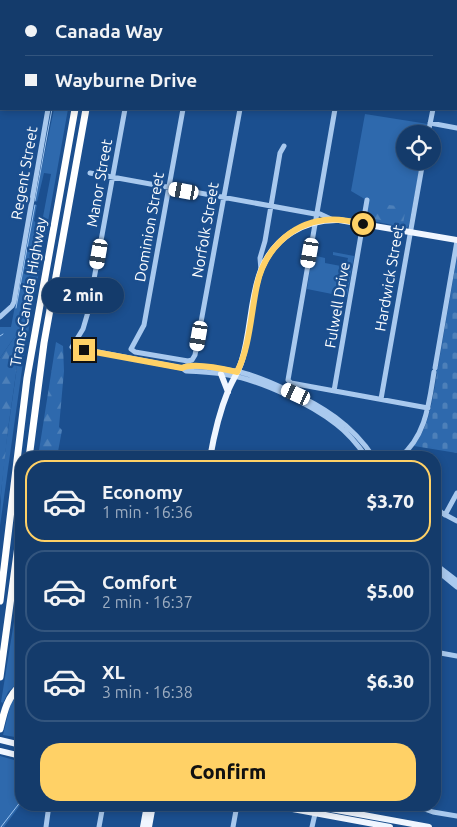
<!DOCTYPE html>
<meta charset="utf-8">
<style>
body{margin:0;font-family:Ubuntu,sans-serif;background:#214673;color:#f1f3f6;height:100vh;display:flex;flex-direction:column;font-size:19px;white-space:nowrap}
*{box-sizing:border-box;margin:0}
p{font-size:16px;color:#9dadc1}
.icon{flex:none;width:28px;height:28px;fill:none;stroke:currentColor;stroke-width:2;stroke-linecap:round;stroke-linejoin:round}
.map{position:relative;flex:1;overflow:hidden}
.side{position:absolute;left:15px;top:451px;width:426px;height:360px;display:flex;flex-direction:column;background:#143b6b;border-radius:20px;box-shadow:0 2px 8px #0003,0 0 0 1px #33557e}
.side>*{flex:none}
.banner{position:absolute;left:0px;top:0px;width:458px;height:110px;box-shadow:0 2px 8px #0003,0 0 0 1px #33557e;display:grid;align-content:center;height:110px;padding:0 25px;background:#143b6b}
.fabs{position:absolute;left:396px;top:125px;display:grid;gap:10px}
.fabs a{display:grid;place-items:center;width:45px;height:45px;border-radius:50%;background:#143b6b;box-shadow:0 2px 8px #0003,0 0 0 1px #33557e;font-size:25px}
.end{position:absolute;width:22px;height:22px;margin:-11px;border:6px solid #ffd166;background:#111;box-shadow:0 0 0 2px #111}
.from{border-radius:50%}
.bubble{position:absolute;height:35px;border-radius:18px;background:#143b6b;box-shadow:0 2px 8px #0003,0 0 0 1px #33557e;font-size:16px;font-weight:800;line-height:35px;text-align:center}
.car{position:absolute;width:15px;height:30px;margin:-15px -8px;border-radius:6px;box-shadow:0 0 4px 1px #0007;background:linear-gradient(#fff 24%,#345 0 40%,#fff 0 76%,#345 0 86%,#fff 0)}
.banner b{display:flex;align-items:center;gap:18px;height:48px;font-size:19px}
.banner b+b{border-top:1px solid #33557e}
.banner i{width:12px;height:12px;background:#f1f3f6}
ul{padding:9px 0 0;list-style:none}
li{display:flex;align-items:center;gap:15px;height:82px;margin:0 10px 8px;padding:0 15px;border:2px solid #33557e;border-radius:20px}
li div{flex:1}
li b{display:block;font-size:19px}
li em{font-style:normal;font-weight:800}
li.on{border-color:#ffd166}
li>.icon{width:45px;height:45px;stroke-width:1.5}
.primary-button{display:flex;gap:10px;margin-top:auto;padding:10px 25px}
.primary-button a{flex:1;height:58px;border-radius:20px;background:#ffd166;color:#111;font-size:20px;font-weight:800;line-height:58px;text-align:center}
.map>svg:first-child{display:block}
</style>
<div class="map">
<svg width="457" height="827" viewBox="0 0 457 827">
<defs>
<pattern id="forest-firs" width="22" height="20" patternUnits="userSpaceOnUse" patternTransform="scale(1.25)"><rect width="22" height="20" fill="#2e69ad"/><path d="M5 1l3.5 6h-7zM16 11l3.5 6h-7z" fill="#4d80b9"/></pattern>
<pattern id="cemetery-stones" width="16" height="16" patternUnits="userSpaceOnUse" patternTransform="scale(1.25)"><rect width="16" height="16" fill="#2e69ad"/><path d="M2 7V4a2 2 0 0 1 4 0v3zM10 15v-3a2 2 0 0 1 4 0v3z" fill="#4d80b9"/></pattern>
</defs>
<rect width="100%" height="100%" fill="#1b4f8f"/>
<!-- green -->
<path fill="#2e69ad" d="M54,109H68L23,362L0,526C0,473 10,419 17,366L22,358L18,332L0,358V327H11L34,205H37L34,221L37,223L42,222L51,174L44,173L37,202L35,200Z
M365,114L428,124L426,134H405V161H421L409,225L407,228L368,220L366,216L368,201L351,191Z
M333,252L354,256L347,297L307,289L312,255L325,258V263L346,267L348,258L333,255Z
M17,603L21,613V680L8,692L3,703L1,702Z
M21,690V738L3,735L11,702Z
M0,756L21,762V804L4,827H0Z"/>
<!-- forest -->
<path fill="url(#forest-firs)" d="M371,203L406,207L403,224L369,218Z
M18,332L25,341L22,358L17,366L8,429L0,502V358Z
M56,342L63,346L64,371L59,427L62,430L57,457H38Z"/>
<!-- cemetery -->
<path fill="url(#cemetery-stones)" d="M457,257V453L414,446C430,425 432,400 437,374L436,369L438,367Z"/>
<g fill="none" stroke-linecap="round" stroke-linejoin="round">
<!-- stream -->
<path stroke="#9cc4f0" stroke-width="1" d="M71,1V0
M35,201L52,109
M16,308L35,205
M0,336L3,334
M1,827L21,801"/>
<!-- minor -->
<path stroke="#a9c9ee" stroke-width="5" d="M67,1L68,0
M144,1L145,0
M202,1V0
M259,1V0
M309,1V0
M355,1V0
M453,1V0
M125,109L88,312L83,329L72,347L182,368L186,371C200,372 214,372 228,375C260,380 311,404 336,424C348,433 358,445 367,458
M183,109L144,325L131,349L135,352L188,361L192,360L195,355L240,109
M335,109L288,380L291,383L428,408
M430,123L457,128
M428,134L433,109
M90,173L315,214
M318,213L333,220
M261,270L260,258L265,241L280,153L284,146
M0,317L12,306L14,302L48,109
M182,368L186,366C204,367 222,368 240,372C256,376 272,383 287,390C322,406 352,424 374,458
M435,368L457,241
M334,391L367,200
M381,399L423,161
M399,458C426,437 429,403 434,372
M435,506L442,513L457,521
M445,515L457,493
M435,564L457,581
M435,569L457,587
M435,652L457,656
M413,805L433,812L457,816
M46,827L49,805
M99,827L103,805
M233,827L237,805
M312,827L317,805"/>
<!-- major -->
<path stroke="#f0f6ff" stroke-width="6" d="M221,374L228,392
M210,458C214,435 219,413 228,391C232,381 239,371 242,360C251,331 250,298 261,270C274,237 305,219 339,220L457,240
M0,740L21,745
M0,751L21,756
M271,805L390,827
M309,805L429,827
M143,827L147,805
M149,827L153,805"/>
<!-- highway -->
<path stroke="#fff" stroke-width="7" d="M99,1V0
M110,1L111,0
M29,458L44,343L86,109
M0,601L27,378L75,109
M0,677L21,524
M0,729C4,712 7,697 21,685"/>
</g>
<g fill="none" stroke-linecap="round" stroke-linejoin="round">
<!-- route -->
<path stroke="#ffd166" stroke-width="6" d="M84,350L182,368C194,362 224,369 237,372C250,347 251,312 257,285C264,251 290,224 325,220C338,218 351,221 363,224"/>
</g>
<g text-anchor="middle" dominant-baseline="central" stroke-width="5" stroke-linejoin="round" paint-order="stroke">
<!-- street labels -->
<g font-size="15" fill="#fff" stroke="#1b4f8f">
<text transform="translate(24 173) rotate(-80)">Regent Street</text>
<text transform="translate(99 183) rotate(-80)">Manor Street</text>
<text transform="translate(149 227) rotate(-80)">Dominion Street</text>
<text transform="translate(205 230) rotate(-80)">Norfolk Street</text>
<text transform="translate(389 278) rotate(-80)">Hardwick Street</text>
<text transform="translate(28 292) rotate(-80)">Trans-Canada Highway</text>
<text transform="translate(337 305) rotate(-80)">Fulwell Drive</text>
</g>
</g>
</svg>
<div class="fabs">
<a><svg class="icon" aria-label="locate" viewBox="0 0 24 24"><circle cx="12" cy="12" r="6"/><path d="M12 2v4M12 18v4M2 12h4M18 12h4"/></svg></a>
</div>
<i class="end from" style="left:363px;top:224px"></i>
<i class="end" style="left:84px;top:350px"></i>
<div class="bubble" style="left:42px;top:278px;width:82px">2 min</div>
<i class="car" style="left:184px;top:191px;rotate:280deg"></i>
<i class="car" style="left:310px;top:253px;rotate:190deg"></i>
<i class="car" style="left:99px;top:254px;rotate:190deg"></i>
<i class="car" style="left:199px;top:336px;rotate:190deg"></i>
<i class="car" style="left:296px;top:394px;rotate:295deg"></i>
<div class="banner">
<b><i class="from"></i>Canada Way</b>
<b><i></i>Wayburne Drive</b>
</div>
<section class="side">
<ul>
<li class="on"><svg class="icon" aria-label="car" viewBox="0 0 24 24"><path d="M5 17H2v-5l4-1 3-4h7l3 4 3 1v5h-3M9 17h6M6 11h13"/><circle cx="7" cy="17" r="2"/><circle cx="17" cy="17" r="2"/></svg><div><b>Economy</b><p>1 min · 16:36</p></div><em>$3.70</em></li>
<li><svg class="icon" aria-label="car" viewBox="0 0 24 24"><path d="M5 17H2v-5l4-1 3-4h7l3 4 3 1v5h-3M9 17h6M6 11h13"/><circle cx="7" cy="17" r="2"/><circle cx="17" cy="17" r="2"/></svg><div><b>Comfort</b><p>2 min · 16:37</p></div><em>$5.00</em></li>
<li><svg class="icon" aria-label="car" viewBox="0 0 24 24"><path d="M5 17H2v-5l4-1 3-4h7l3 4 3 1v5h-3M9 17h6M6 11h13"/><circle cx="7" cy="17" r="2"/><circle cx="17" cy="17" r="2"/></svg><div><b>XL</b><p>3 min · 16:38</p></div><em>$6.30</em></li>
</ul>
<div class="primary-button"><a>Confirm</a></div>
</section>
</div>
